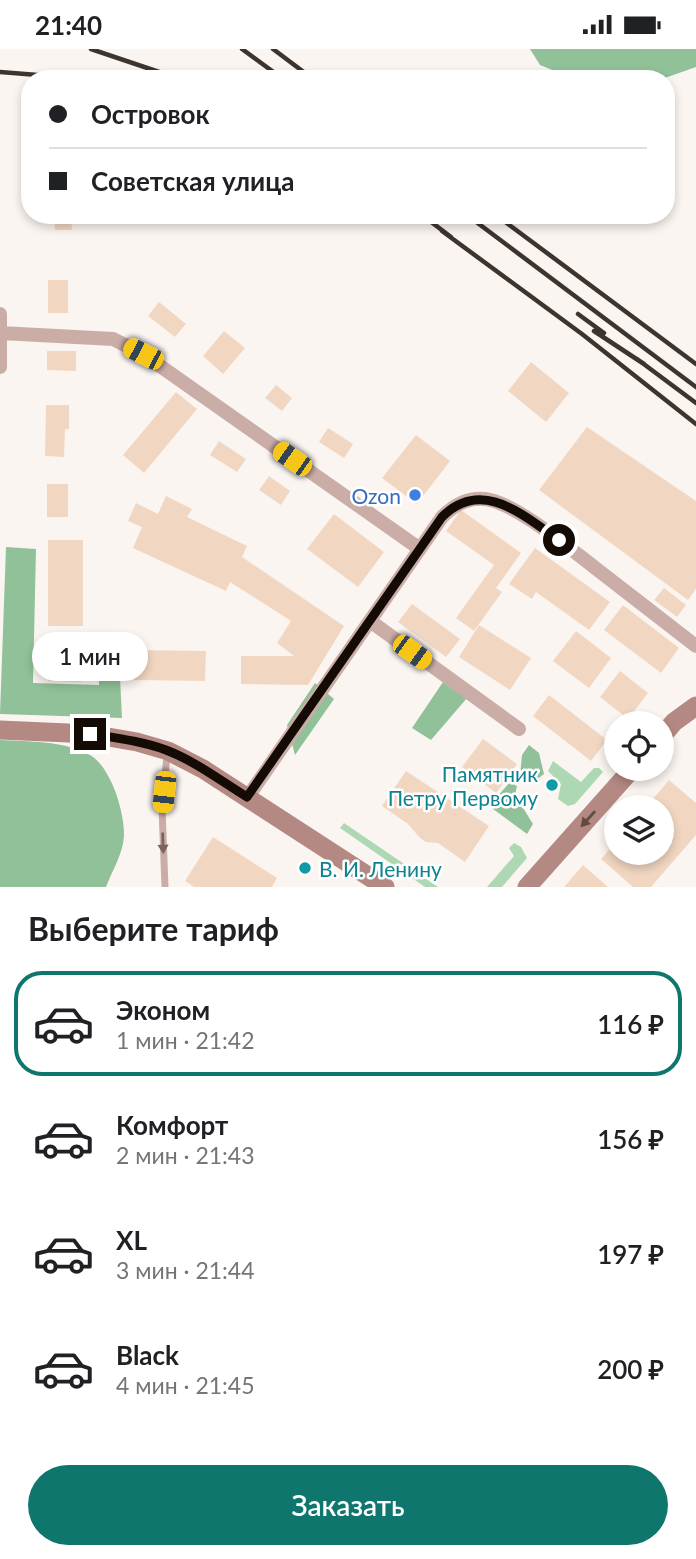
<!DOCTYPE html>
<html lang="ru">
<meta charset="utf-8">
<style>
body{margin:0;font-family:Lato,sans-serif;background:#f6f6f6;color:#202124;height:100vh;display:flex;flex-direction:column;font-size:26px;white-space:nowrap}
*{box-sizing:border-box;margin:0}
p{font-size:23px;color:#757577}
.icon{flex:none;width:38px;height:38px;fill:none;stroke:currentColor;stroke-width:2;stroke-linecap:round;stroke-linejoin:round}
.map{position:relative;height:838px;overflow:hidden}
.drawer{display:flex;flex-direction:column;background:#fff;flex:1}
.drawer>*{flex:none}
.banner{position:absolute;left:21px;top:21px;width:654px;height:154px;border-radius:28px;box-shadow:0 4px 10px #0003;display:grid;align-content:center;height:154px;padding:0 28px;background:#fff}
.tools{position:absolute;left:604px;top:662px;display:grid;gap:14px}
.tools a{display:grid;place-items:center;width:70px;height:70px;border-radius:50%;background:#fff;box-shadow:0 4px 10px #0003;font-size:35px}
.end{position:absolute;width:32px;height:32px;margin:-16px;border:9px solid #140b05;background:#fff;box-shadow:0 0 0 4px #fff}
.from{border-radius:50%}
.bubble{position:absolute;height:49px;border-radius:24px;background:#fff;box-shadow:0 4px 10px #0003;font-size:23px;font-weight:600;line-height:49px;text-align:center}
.car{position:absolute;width:21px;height:42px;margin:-21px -10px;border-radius:9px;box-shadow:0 0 5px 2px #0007;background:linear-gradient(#f5c518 24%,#345 0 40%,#f5c518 0 76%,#345 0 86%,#f5c518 0)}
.banner b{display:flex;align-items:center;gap:24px;height:66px;font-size:26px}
.banner b+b{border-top:2px solid #e0e0e0}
.banner i{width:18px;height:18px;background:#202124}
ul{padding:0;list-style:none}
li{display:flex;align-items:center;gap:21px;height:105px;margin:0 14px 10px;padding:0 14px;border:4px solid transparent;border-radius:28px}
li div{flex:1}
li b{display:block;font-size:26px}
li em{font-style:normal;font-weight:600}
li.active{border-color:#0f766e}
li>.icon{width:63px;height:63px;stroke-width:1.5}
h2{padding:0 28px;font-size:32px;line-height:84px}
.primary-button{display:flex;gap:14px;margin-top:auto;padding:14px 28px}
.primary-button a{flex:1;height:80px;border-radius:42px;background:#0f766e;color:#fff;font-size:28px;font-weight:600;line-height:80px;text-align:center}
.status{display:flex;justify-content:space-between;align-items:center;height:49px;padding:0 35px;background:#fff;direction:ltr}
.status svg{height:19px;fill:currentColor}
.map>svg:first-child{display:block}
</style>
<div class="status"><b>21:40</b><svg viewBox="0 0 49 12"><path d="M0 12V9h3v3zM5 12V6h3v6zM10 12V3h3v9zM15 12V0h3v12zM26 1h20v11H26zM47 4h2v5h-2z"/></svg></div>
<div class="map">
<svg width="696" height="838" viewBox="0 0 696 838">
<rect width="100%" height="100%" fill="#fbf5f1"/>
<!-- green -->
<path fill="#aed8b4" d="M553,712L581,733L594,719H599L603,723L575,755L568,757L558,750L561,735L548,722Z
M344,774L438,838H425L340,779Z
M514,794L521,798L527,809L502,838H487L514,807L509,799Z"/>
<!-- forest -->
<path fill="#91c198" d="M530,0H696V18L662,30H583L567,27L540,16Z
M6,498L36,500L33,634L99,636V587H118L122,669L0,665Z
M443,633L467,649L431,691L412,679Z
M315,634L334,650L295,706L287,676Z
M0,691C30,693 62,691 90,706C111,718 125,764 124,787C123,805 112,822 106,838H0Z
M529,696L539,704L544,725L531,735L520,727L522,706Z
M510,733L517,737L515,746L533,775L527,785L489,757Z"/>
<!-- building -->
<path fill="#f1d7c1" d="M54,166H71L72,181H55Z
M48,231H68V264H48Z
M159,253L186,275L175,288L148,267Z
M224,282L245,299L223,325L203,307Z
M47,302H76V322L47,321Z
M531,313L569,344L546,373L508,342Z
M276,336L292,349L282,362L265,349Z
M176,343L197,360L144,424L123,406Z
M46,356H69V380H65L64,408L45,407Z
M587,378L696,452V540L688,551L539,441Z
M328,379L353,395L344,409L319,393Z
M416,386L450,412L417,455L382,429Z
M219,392L246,410L237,423L210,406Z
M269,427L290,442L281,456L259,441Z
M47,435H68V468H47Z
M166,447L192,460L187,468L247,497L242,508L344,577L308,636L241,635V607H294L277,594L291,572L230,533L226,542L133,499L142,478L128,472L136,454L158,465Z
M461,461L521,504L496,539L502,543L474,582L456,569L494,516L446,482Z
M334,465L384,503L358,538L307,500Z
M48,491H83V577H48Z
M535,499L610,553L589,581L536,543L532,550L509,535Z
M664,539L686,556L677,568L654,551Z
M412,555L460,590L446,608L398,573Z
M623,556L679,599L661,624L604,581Z
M479,576L531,609L510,641L459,608Z
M576,582L611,609L589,639L553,612Z
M49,596L83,597L81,633L48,632Z
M134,601L206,602L205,632L134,631Z
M620,622L648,644L628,670L600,648Z
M549,646L607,691L591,712L533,667Z
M483,690L517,715L496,744L462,718Z
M406,722L489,777L465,813L438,794L426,793L420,789L408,775L382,757Z
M669,731L696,754V786L651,838H633L601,810L616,793V803H662V758H646Z
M213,788L277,829L272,838H194L185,832Z
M583,816L608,838H564Z"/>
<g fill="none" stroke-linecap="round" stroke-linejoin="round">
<!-- lane -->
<path stroke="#cbada8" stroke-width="7" d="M165,838L162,759L167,706"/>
<!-- street -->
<path stroke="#cbada8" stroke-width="14" d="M0,265V318
M1,284L113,290L143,305L420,500
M370,572L519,680
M247,749L442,468C453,457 468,448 485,450C514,453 569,499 594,518C628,544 662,571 696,597"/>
<!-- secondary -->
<path stroke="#b48983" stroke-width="19" d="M0,681L91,685L137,693L168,702L203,720L385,838
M662,687L674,673L696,657
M527,838L633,719"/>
<!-- rail -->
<path stroke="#3d342e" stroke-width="4.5" d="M91,0L180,30
M242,0L283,30
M273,0L313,30
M0,23L88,30
M422,166L451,188
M467,166L696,338
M496,166L696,315
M442,182L582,285L696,375
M578,265L604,284
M594,282L644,315
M637,310L696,354"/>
</g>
<!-- one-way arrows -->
<defs><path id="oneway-solid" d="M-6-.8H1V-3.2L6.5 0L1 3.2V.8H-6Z" transform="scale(1.75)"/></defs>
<use fill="#644a44" href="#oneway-solid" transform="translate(588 770) rotate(132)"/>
<use fill="#79645f" href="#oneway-solid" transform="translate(163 794) rotate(88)"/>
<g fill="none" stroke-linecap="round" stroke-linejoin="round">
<!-- route -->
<path stroke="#140b05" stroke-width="9" d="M90,685C116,689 142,692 166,701C195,712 221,732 247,748L442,468C482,428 524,467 559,491"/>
</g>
<!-- markers -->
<circle fill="#3f7fe0" stroke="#fff" stroke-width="2.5" cx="415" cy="446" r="7"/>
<g fill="#0f9aa8" stroke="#fff" stroke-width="2.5">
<circle cx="552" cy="736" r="7"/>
<circle cx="305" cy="819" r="7"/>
</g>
<g text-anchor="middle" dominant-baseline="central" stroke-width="5" stroke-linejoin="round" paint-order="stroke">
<!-- shop labels -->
<g font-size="21" fill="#366cbe" stroke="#fff" text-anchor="end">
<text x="401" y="446">Ozon</text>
</g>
<!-- culture labels -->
<g font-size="21" fill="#0d838f" stroke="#fff" text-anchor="end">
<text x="538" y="724">Памятник<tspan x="538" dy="24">Петру Первому</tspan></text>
<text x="319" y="819" text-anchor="start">В. И. Ленину</text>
</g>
</g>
</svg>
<div class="tools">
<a><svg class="icon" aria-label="locate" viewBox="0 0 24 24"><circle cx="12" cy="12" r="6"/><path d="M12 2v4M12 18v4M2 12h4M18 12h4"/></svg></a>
<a><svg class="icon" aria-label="layers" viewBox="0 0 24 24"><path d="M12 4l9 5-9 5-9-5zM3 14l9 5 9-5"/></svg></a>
</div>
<i class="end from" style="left:559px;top:491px"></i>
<i class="end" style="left:90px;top:685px"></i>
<div class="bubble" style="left:32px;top:583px;width:116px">1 мин</div>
<i class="car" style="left:143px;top:305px;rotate:297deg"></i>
<i class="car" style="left:292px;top:410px;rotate:305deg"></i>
<i class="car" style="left:412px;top:603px;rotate:126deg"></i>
<i class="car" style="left:164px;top:743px;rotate:186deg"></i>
<div class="banner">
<b><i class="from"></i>Островок</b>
<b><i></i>Советская улица</b>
</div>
</div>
<section class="drawer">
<h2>Выберите тариф</h2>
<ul>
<li class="active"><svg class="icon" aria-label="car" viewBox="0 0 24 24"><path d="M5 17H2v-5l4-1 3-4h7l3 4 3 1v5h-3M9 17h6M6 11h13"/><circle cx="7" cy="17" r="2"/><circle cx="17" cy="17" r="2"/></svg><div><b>Эконом</b><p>1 мин · 21:42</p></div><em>116 ₽</em></li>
<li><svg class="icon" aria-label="car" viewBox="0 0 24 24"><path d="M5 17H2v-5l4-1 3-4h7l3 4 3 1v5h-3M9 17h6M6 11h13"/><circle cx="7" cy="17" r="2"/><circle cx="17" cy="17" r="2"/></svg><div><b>Комфорт</b><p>2 мин · 21:43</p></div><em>156 ₽</em></li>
<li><svg class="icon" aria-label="car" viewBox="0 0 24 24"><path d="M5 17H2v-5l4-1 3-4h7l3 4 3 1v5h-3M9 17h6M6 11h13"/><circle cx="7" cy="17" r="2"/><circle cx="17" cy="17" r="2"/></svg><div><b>XL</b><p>3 мин · 21:44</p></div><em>197 ₽</em></li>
<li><svg class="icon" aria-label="car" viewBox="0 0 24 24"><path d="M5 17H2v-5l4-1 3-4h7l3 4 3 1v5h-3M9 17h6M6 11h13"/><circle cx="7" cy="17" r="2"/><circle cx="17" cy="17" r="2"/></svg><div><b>Black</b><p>4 мин · 21:45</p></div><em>200 ₽</em></li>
</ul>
<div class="primary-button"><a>Заказать</a></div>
</section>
